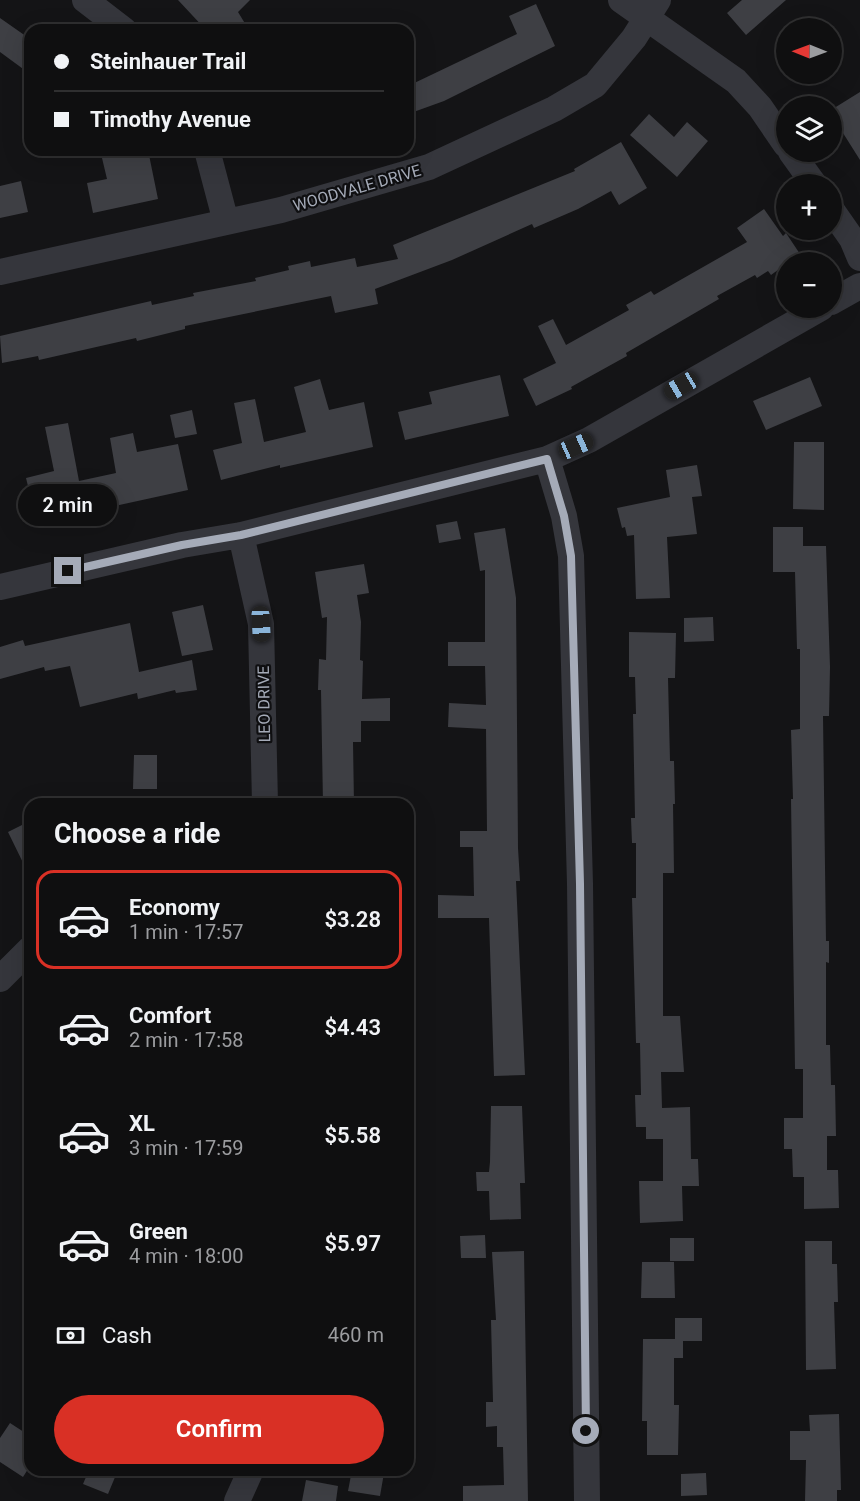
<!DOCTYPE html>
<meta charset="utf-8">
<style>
body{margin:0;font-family:Roboto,sans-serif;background:#181819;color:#f1f3f6;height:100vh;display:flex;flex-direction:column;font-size:22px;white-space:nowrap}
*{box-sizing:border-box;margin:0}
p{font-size:20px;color:#9b9c9f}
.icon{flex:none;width:33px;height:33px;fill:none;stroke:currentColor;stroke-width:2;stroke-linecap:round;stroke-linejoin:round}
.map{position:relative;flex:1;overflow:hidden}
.details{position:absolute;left:24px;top:798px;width:390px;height:678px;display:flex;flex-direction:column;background:#0f0f10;border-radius:18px;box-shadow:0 6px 24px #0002,0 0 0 2px #2f2f30}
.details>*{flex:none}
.top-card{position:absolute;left:24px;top:24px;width:390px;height:132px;border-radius:18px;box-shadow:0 6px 24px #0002,0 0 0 2px #2f2f30;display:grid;align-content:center;height:132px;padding:0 30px;background:#0f0f10}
.needle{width:39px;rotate:271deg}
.buttons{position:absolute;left:776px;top:18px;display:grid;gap:12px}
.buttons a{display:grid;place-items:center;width:66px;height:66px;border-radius:50%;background:#0f0f10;box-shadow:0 6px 24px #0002,0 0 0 2px #2f2f30;font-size:30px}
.end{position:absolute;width:27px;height:27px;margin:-14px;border:8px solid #a5abb8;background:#111;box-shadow:0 0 0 3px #111}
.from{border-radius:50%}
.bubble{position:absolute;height:42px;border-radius:21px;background:#0f0f10;box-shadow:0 6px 24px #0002,0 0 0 2px #2f2f30;font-size:20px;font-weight:600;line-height:42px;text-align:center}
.car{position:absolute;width:18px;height:36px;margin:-18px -9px;border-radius:8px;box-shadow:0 0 4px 2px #0007;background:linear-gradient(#222 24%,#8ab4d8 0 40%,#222 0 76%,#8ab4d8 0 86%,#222 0)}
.top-card b{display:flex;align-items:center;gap:21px;height:57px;font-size:22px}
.top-card b+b{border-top:2px solid #2f2f30}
.top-card i{width:15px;height:15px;background:#f1f3f6}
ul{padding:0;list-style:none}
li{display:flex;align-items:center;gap:18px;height:99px;margin:0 12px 9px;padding:0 18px;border:3px solid transparent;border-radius:18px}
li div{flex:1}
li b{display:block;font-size:22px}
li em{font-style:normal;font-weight:600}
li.current{border-color:#d93025}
li>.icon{width:54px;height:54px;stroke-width:1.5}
h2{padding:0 30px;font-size:27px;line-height:72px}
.pay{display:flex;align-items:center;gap:15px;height:66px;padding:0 30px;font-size:22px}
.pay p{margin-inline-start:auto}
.cta{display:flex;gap:12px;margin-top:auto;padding:12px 30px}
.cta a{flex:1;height:69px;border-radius:36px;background:#d93025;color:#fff;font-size:24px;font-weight:600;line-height:69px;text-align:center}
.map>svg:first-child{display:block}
</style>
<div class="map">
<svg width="860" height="1501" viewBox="0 0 860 1501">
<rect width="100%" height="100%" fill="#141416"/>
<!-- building -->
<path fill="#3e3f44" d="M178,0H250L238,12L249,30H206Z
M742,0H786L746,35L727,13Z
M536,4L555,46L444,101L408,114V86L517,34L509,16Z
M0,18L30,39V74L0,52Z
M860,92V160L831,114V110Z
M649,114L674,137L687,122L708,141L677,177L630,135Z
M621,142L647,188L619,205L611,191L578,209L534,228L532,224L452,260L375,289L378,304L335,313L331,296L185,326V329L137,341L136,338L39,360L38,356L2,363L0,336L151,301L152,305L194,296L193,293L256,281L255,278L289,270L288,266L310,261L311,267L355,258L357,267L398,259L393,245L575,171L574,169Z
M138,150H148L158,199L93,213L87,183L107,179L102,158Z
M21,181L28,212L0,218V186Z
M764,209L783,236L786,233L800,254L771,275L768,271L757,278L755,275L717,296L719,299L626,353L627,356L571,387L572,389L536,406L523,379L556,363L538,326L553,319L566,345L629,310L626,305L651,291L654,295L747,242L737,228Z
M500,375L509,416L405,440L398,412L432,404L429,392Z
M810,377L822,406L766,430L753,401Z
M320,379L329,410L364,402L373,447L280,468V465L221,480L213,450L242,443L234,403L255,399L264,442L306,432L294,387Z
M192,410L197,434L175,438L170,415Z
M68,423L79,481L116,473L110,438L133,433L137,452L178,444L188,490L37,523L26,478L54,471L45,427Z
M794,442H824V510L793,509Z
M697,465L702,496L692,497L697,534L667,537L670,598L636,599L634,535L627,536L625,527L622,528L617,508L670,497L666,470Z
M457,521L461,539L439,543L436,525Z
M773,527H803V546H826L830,667L829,716H823L826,941H829V963L826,962V1045H830L831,1085H835L836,1136H827V1170H838L839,1208L804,1209V1177H793L792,1149H784V1118H803V1069H795L791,799H793L791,730L800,729V649H797L795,572H773Z
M505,528L516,598L518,848L520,881H516L525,1075L494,1076L489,918H438V895L474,896L473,847H460V831H487L486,729L448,727L449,703L486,705L485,666H448V642H485V570L480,571L474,533Z
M364,564L369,593L357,595L361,622L360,660L363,661L362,699L390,698V721H361V742H353L354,804H323L321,690H318L319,659L326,660L327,617L322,618L315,572Z
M203,605L213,650L182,656L172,612Z
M713,617L714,641L684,642V618Z
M130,623L139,672L192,660L197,690L176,693L175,690L138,699L137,693L80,707L70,666L45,671L44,667L0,679V647L23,640L25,646Z
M629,632L676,633L675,678H668L670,761H674L675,804H673L674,873H663V1016H680L684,1072H661L662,1108L690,1107L691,1159H698L699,1186H682L683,1221L640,1223L639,1181H663V1139H646V1127H636L635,1095H641L640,1043H636L632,898H636V843H632L631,818H635L633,714H636L635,677H629Z
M134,755H157V789H133Z
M30,821V877L8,832Z
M491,1106H522L525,1183H520L521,1219L490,1220L489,1191H477L476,1172H489L490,1162Z
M485,1235L486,1258H461L460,1236Z
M670,1238H694V1261H670Z
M805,1241H832V1264H837L838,1302H834L836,1369L806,1370Z
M524,1251L528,1501H463V1486L504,1485L503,1447H497V1426L486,1427V1402H493L491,1320H496L492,1252Z
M642,1262H674L675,1298H641Z
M675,1318H702V1341H683V1358H674V1405H679L678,1455H647V1421H642L643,1339H675Z
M839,1414L841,1490H837V1501H805L806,1460H790V1431H810L809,1415Z
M10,1423L30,1436V1466L23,1477L0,1462V1438Z
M89,1470H118L108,1494L83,1484Z
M352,1470L384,1473L380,1496L348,1491Z
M706,1473L707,1495L681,1496V1474Z
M306,1480L338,1486L336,1501H302Z"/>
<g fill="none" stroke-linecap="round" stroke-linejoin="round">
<!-- minor -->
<path stroke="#35363c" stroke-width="26" d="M85,0L124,30
M621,0L736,81L760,107L786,145
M207,150L226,222
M791,152L814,184
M831,209L852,239L860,258
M0,272L281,210L429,167L554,109L595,85L634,38L658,0
M831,302L860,286
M547,459L564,516L571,556L580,884L587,1501
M241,535L261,624L265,804
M0,587L182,545L241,535L547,459L589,440L821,308
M0,979L30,949
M237,1501L251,1470"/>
</g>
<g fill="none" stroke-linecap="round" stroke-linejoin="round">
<!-- route -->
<path stroke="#a5abb8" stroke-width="8" d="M68,571L182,545L241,535L547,459L564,516L571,556L580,884L586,1431"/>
</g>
<g text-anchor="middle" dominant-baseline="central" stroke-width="4.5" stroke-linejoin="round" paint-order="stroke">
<!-- street labels -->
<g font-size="16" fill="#a5abb8" stroke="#0f0f11">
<text transform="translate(357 188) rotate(-16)">WOODVALE DRIVE</text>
<text transform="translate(264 704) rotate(-91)">LEO DRIVE</text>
</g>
</g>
</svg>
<div class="buttons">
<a><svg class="needle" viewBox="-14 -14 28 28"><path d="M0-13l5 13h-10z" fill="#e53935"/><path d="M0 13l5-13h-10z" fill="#9b9c9f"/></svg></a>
<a><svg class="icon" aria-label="layers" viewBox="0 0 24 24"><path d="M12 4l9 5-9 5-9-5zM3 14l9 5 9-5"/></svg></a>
<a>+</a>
<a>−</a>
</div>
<i class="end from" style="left:586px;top:1431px"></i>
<i class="end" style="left:68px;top:571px"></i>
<div class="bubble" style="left:18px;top:484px;width:99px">2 min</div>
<i class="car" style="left:681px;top:386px;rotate:240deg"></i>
<i class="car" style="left:576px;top:446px;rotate:66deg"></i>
<i class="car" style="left:261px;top:624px;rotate:177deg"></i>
<div class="top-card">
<b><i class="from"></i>Steinhauer Trail</b>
<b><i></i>Timothy Avenue</b>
</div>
<section class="details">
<h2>Choose a ride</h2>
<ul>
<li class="current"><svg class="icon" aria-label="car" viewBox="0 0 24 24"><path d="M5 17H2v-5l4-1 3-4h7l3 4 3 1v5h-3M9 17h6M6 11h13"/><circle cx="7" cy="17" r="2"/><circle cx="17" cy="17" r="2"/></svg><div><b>Economy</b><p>1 min · 17:57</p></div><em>$3.28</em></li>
<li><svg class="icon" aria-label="car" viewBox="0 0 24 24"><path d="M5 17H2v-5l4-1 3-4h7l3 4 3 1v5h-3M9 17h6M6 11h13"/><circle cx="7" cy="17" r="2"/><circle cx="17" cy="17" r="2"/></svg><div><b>Comfort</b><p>2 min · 17:58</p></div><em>$4.43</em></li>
<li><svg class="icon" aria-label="car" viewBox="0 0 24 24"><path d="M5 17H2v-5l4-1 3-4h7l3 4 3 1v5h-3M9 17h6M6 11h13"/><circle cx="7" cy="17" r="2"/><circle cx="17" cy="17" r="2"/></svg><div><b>XL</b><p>3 min · 17:59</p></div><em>$5.58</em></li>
<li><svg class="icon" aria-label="car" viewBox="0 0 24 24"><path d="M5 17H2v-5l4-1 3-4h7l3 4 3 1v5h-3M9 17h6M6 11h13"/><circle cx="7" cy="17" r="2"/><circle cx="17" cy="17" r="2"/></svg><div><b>Green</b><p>4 min · 18:00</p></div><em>$5.97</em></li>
</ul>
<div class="pay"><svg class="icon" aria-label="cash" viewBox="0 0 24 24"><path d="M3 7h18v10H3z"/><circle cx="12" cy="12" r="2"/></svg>Cash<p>460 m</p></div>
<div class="cta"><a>Confirm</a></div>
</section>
</div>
